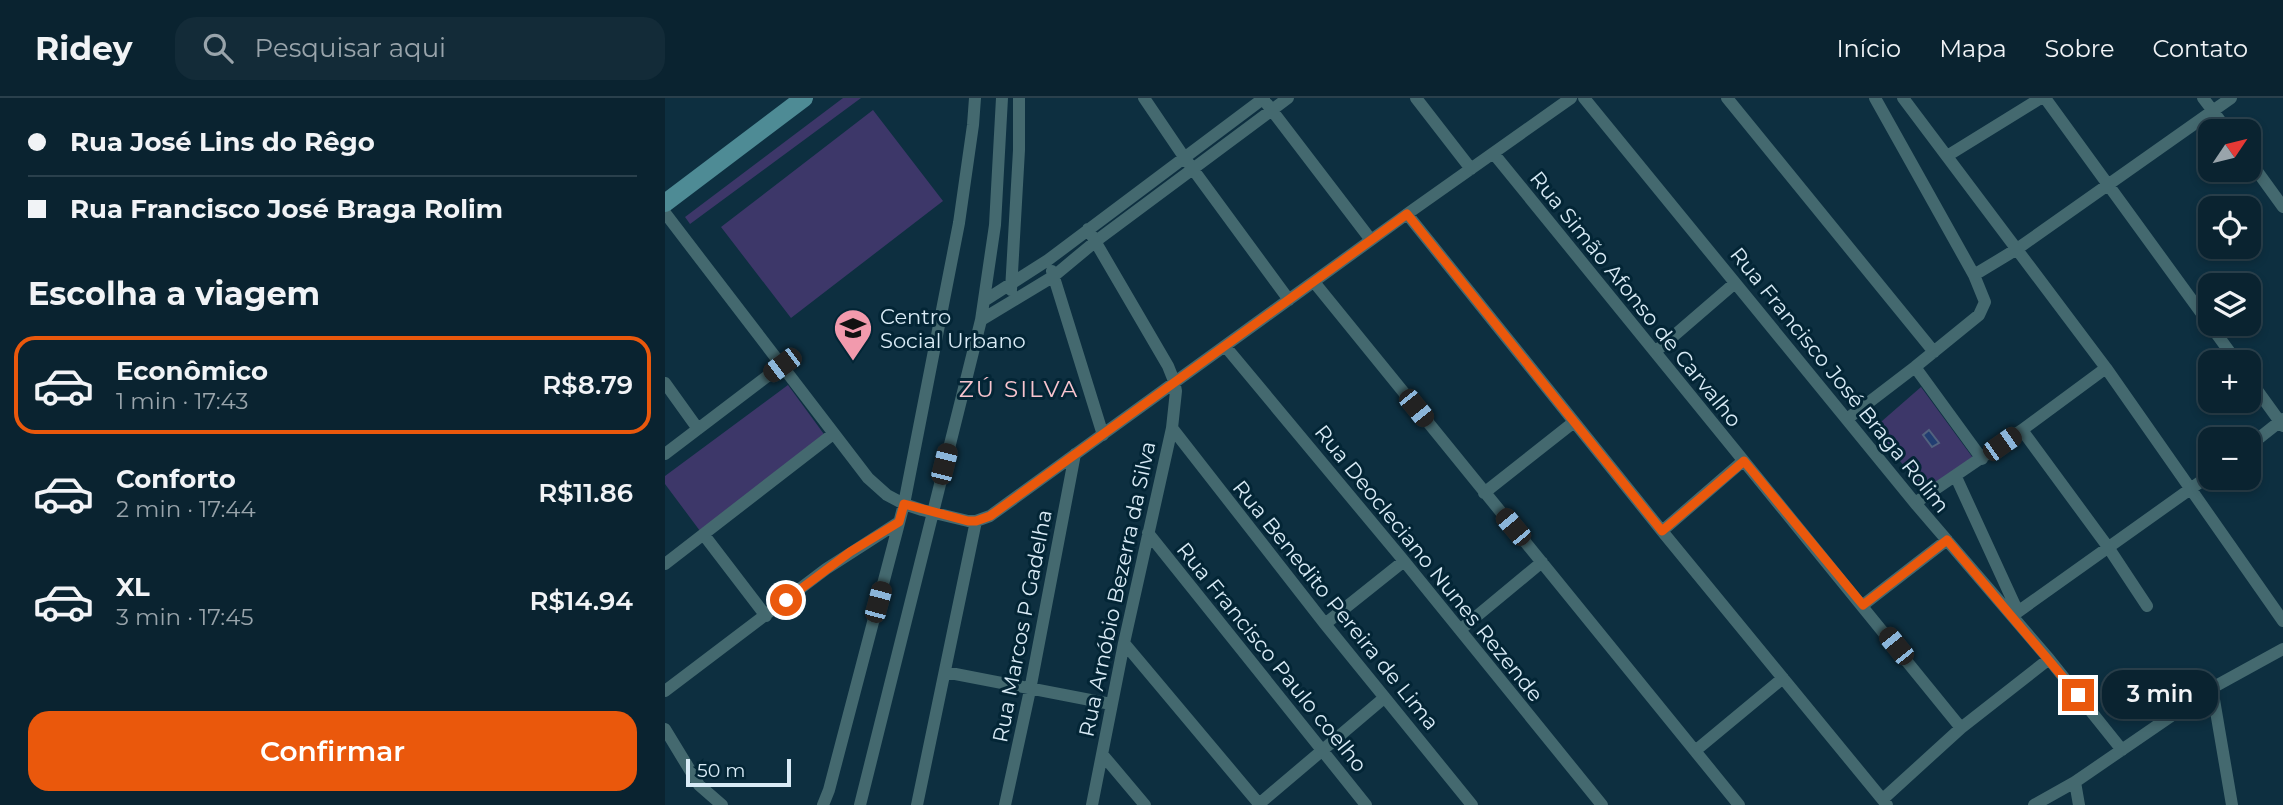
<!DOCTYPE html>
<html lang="pt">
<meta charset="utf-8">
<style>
body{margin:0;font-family:Montserrat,sans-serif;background:#132b38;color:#f1f3f6;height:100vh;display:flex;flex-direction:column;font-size:26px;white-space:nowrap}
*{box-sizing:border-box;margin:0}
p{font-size:23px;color:#99a4ab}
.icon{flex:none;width:38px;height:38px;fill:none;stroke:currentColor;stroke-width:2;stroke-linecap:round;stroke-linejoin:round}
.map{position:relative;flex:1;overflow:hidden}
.sheet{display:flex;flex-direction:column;background:#0a2330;width:665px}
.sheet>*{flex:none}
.top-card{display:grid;align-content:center;height:154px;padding:0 28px;background:#0a2330}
.needle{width:46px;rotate:55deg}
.fabs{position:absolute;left:1533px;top:21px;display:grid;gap:14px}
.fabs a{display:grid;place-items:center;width:63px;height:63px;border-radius:14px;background:#0a2330;box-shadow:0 4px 10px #0003,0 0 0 2px #2a404c;font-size:35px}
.scale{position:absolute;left:21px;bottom:18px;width:105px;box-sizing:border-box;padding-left:7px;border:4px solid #d9ebf6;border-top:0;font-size:19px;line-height:24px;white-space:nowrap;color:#d9ebf6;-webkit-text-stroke:5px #032535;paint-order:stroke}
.end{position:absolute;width:32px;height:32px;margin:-16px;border:9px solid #ea580c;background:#fff;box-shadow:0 0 0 4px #fff}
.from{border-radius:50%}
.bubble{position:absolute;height:49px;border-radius:21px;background:#0a2330;box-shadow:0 4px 10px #0003,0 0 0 2px #2a404c;font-size:23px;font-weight:600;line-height:49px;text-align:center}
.car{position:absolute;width:21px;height:42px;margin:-21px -10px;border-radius:9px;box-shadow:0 0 5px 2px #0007;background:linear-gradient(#222 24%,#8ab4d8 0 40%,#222 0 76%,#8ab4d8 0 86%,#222 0)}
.top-card b{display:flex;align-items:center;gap:24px;height:66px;font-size:26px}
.top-card b+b{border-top:2px solid #2a404c}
.top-card i{width:18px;height:18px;background:#f1f3f6}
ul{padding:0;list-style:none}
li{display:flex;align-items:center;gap:21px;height:98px;margin:0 14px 10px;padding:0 14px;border:4px solid transparent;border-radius:21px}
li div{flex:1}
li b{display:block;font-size:26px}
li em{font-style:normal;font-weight:600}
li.selected{border-color:#ea580c}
li>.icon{width:63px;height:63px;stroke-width:1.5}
h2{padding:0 28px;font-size:32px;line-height:84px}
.cta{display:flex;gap:14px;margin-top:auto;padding:14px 28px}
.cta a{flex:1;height:80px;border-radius:21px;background:#ea580c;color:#fff;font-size:28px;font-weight:600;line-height:80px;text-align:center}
header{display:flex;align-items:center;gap:42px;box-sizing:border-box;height:98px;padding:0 35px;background:#0a2330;border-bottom:2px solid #2a404c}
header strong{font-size:33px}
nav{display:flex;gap:38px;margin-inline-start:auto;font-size:24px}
.search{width:490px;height:63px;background:#132b38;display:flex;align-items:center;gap:18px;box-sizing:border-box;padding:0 24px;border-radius:21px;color:#99a4ab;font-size:26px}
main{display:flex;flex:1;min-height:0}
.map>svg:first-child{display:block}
</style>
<header>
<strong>Ridey</strong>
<div class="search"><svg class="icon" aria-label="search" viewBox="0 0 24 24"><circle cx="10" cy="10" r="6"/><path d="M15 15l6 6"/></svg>Pesquisar aqui</div>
<nav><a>Início</a><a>Mapa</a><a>Sobre</a><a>Contato</a></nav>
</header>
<main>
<section class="sheet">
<div class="top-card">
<b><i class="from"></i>Rua José Lins do Rêgo</b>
<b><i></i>Rua Francisco José Braga Rolim</b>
</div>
<h2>Escolha a viagem</h2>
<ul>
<li class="selected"><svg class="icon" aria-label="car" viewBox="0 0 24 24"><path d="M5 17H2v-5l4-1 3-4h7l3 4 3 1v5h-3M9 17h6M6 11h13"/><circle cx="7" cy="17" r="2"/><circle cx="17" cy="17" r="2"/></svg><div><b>Econômico</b><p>1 min · 17:43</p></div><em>R$8.79</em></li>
<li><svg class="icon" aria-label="car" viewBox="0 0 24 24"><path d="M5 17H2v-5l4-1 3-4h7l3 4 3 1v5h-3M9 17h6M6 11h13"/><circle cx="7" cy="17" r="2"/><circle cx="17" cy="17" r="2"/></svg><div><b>Conforto</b><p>2 min · 17:44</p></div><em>R$11.86</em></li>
<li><svg class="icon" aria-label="car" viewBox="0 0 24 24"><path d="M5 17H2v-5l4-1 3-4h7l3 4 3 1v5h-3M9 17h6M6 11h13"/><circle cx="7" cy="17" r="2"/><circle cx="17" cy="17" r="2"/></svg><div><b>XL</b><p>3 min · 17:45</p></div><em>R$14.94</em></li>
</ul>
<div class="cta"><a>Confirmar</a></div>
</section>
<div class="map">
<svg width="1618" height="707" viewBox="0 0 1618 707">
<rect width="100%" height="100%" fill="#0d2f40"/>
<!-- green -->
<path fill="#3d3769" d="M178,0H196L25,126L20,119Z
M208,12L278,103L126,220L56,129Z
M123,287L164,343L38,437L0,386V378Z
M1256,289L1311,364L1261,396L1209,330Z"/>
<!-- building -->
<path fill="#213d71" stroke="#52627f" stroke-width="2" d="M1264,332L1274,345L1267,349L1258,337Z"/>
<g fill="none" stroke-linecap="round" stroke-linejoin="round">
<!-- minor -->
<path stroke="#44696f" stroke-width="12" d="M479,0L519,59L624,202
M751,0L806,71
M919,0L1250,405L1384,561L1457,652
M1062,0L1269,254
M1238,0L1441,270L1618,523
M1380,0L1572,264
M1538,0L1563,33
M602,6L706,142
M829,56L1296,630
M1282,58L1376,0
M1584,62L1618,109
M0,115L203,380L222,397L239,406L257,412L303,423H311L325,418L742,116L906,0
M742,116L997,433L1222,707
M423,131L503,268L509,283L511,293L507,330L459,545L427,707
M387,173L438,337
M1309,177L1352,151L1566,0
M649,184L1074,707
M346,192L354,52V0
M319,203L383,162L599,0
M316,222L389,178L431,143L623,0
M560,248L739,463L937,707
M990,254L1070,185
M1250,269L1317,361
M1584,281L1618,328
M0,285L33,331
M1182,321L1250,269L1314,217L1320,204L1309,177L1210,0
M507,330L660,526L807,707
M1357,332L1443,449L1482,508
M1584,348L1618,321
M0,356L117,267
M1291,379L1353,514
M819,395L909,324
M1250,405L1357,332L1441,270
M997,433L1078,363
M483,435L701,707
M39,437L101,518
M0,466L168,336
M1198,507L1282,442
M1347,518L1545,377
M660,526L739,463
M795,532L877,464
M459,545L595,707
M280,574L446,606
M1547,590L1567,707
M0,593L161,471L234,424
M0,631L34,687L57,707
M1030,653L1118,580
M437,656L480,707
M1410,684L1414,707
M1218,701L1296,630L1384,561
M594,706L719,600
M158,707L164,692L239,406L294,125L308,27L310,0
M195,707L316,222L330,127L337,0
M252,707L311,423
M340,707L365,592L410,356
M1369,707L1410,684L1547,590L1618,551"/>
<!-- secondary -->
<path stroke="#4e8b95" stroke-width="18" d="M0,105L139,0"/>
</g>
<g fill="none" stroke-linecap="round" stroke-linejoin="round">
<!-- route -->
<path stroke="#ea580c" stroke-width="9" d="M121,502L185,454L234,424L239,406L303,423H311L325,418L742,116L997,433L1079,363L1198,507L1282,442L1413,597"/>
</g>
<!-- icons -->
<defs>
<g id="school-pin" transform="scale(2.0125)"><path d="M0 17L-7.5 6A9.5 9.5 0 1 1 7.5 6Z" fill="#f29aad" stroke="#032535"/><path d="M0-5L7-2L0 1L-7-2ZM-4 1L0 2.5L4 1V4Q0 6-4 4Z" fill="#111"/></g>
</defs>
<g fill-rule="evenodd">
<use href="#school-pin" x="188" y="230"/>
</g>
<g text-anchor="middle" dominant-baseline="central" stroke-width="6" stroke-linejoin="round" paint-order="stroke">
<!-- street labels -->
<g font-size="21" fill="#d9ebf6" stroke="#032535">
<text transform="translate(971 201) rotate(51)">Rua Simão Afonso de Carvalho</text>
<text transform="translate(1175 282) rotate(51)">Rua Francisco José Braga Rolim</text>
<text transform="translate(764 465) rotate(51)">Rua Deocleciano Nunes Rezende</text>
<text transform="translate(452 491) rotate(-78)">Rua Arnóbio Bezerra da Silva</text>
<text transform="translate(671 507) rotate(51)">Rua Benedito Pereira de Lima</text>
<text transform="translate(357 528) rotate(-79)">Rua Marcos P Gadelha</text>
<text transform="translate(607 559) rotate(51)">Rua Francisco Paulo coelho</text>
</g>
<!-- poi labels -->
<g font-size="21" fill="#d9ebf6" stroke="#032535" text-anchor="start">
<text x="215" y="218">Centro<tspan x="215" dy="24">Social Urbano</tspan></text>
</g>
<!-- neighbourhood labels -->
<g font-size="23" letter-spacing="2" fill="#f8c4ce" stroke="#032535">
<text x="354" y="291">ZÚ SILVA</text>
</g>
</g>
</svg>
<div class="fabs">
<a><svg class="needle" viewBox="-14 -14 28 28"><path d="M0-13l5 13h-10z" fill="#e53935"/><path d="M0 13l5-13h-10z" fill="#99a4ab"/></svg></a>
<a><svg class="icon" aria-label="locate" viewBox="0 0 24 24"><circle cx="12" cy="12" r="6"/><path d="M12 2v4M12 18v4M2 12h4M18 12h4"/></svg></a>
<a><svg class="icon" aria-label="layers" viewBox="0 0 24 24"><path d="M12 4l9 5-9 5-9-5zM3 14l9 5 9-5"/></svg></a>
<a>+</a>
<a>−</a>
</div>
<div class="scale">50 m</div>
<i class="end from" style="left:121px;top:502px"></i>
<i class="end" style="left:1413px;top:597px"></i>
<div class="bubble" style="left:1437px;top:572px;width:116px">3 min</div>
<i class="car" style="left:117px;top:267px;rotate:233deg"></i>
<i class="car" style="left:751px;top:310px;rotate:141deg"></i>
<i class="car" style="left:1337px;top:346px;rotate:55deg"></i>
<i class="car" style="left:279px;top:366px;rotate:14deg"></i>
<i class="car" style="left:848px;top:429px;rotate:320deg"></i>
<i class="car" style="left:213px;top:504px;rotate:15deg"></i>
<i class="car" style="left:1231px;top:548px;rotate:321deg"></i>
</div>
</main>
